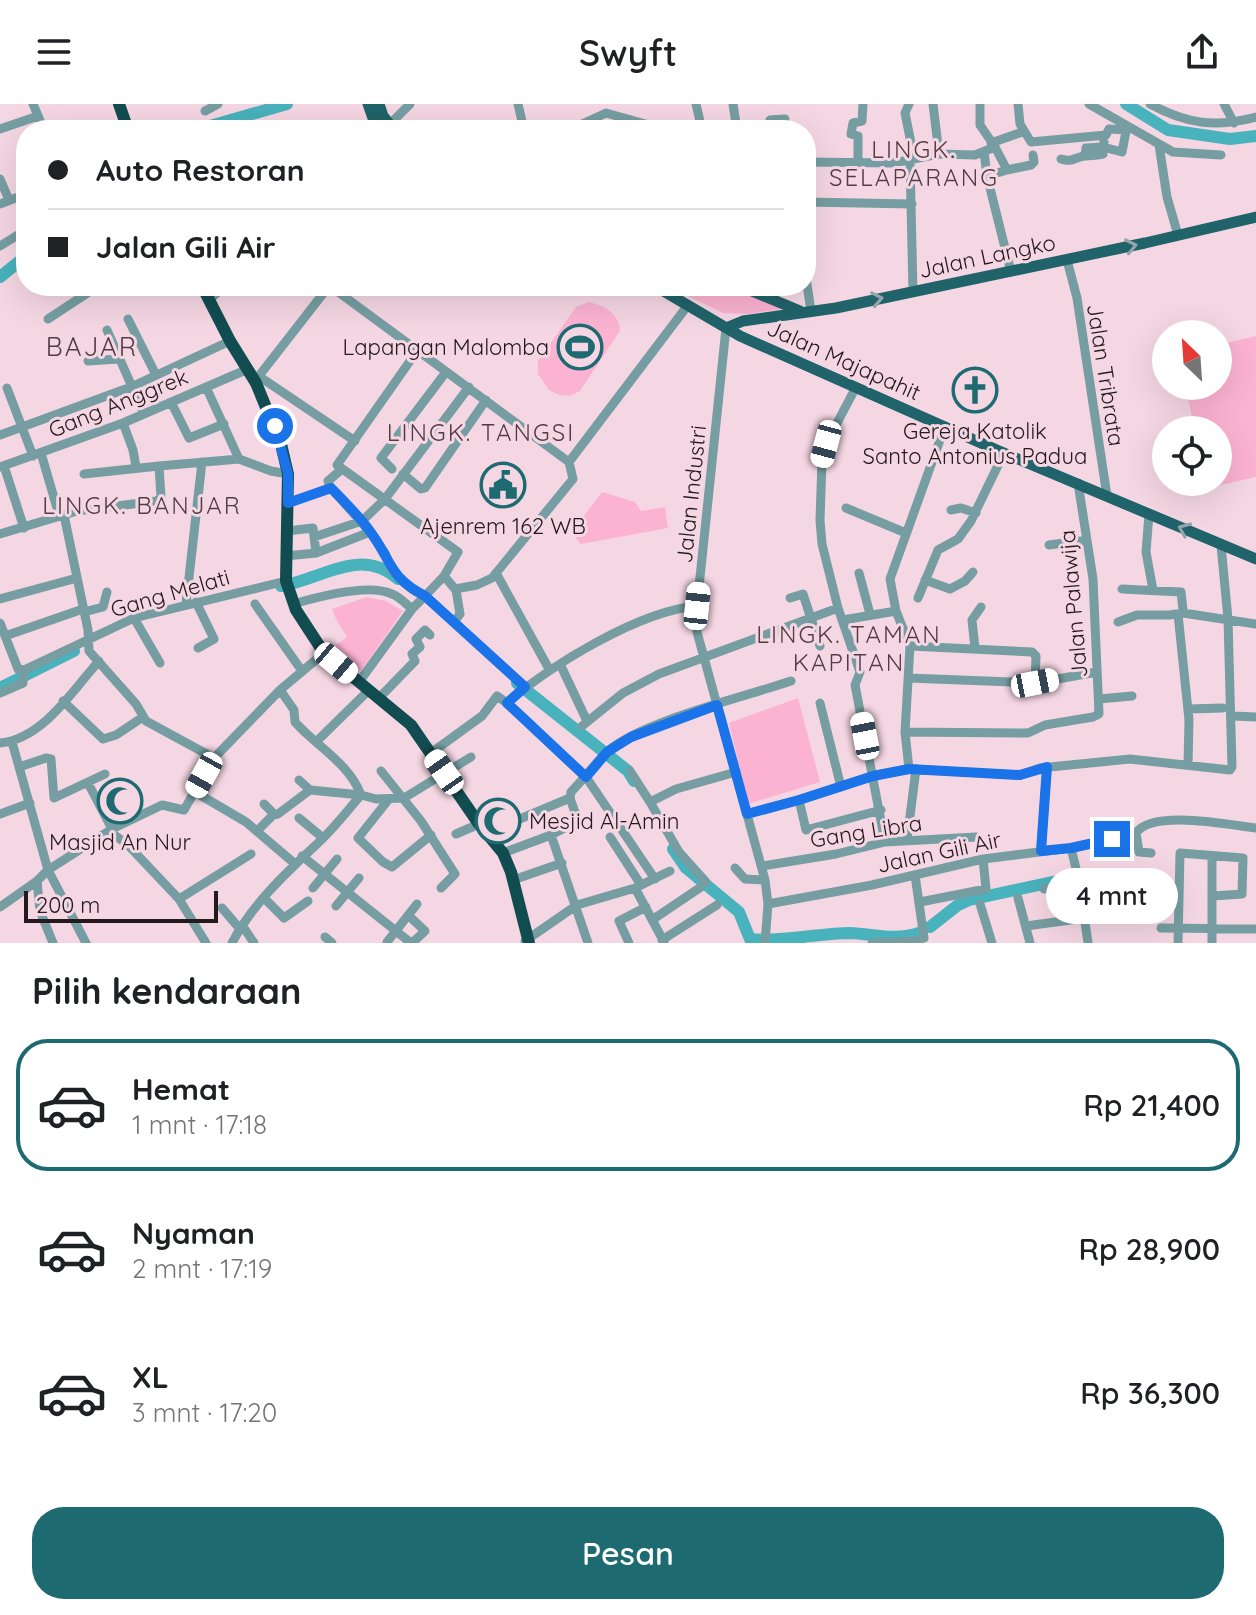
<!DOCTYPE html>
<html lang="id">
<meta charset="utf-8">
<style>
body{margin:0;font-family:Quicksand,sans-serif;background:#f6f6f6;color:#202124;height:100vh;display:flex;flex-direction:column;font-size:30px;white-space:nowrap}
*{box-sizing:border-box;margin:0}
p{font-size:26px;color:#757577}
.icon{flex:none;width:44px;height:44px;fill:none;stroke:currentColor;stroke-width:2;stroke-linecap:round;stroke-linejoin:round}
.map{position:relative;height:839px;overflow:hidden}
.details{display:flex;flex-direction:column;background:#fff;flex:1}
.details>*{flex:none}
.top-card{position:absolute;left:16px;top:16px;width:800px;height:176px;border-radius:32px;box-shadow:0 8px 32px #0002;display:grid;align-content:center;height:176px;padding:0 32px;background:#fff}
.needle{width:52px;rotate:335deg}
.controls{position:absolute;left:1152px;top:216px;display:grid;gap:16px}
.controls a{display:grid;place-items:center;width:80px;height:80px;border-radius:50%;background:#fff;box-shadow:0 8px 32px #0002;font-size:40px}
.scale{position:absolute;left:24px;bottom:20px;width:194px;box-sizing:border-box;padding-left:8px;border:4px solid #24191d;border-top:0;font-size:22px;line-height:28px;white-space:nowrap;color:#24191d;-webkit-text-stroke:6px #f5d7e3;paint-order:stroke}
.end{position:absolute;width:36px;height:36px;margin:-18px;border:10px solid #1a73e8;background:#fff;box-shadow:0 0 0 4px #fff}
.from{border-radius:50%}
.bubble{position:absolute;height:56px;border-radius:28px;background:#fff;box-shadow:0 8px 32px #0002;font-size:26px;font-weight:600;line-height:56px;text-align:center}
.car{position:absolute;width:24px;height:48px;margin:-24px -12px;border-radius:10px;box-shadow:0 0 6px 2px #0007;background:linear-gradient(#fff 24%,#345 0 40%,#fff 0 76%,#345 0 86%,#fff 0)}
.top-card b{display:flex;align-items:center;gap:28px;height:76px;font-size:30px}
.top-card b+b{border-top:2px solid #e0e0e0}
.top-card i{width:20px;height:20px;background:#202124}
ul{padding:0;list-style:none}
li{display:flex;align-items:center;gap:24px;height:132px;margin:0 16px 12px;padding:0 16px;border:4px solid transparent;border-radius:32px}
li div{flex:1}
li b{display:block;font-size:30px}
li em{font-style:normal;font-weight:600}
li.current{border-color:#1e6a71}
li>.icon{width:72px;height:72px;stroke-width:1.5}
h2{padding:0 32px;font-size:36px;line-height:96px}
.button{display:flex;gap:16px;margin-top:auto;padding:16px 32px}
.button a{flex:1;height:92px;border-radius:32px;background:#1e6a71;color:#fff;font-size:32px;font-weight:600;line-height:92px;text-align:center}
header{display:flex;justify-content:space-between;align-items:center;height:104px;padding:0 32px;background:#fff;font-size:36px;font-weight:600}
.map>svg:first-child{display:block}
</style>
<header><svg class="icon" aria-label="menu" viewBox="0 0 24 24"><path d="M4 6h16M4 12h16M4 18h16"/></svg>Swyft<svg class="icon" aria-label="share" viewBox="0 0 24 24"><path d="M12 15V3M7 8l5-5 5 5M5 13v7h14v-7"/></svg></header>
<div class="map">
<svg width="1256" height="839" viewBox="0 0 1256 839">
<rect width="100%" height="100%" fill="#f5d7e3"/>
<!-- green -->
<path fill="#fcb3d2" d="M667,182H728L781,201L782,205L747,210L723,209Z
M589,198C605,202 619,209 620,227L580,287L570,292L559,291L549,286L538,270V257L576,203Z
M1256,232V373L1208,384L1207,378H1218V326H1195L1185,282H1218V241Z
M602,388L635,398L641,407L665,403L668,424L581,440L571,429Z
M367,493L386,497L403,507L361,567L333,543L347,533L337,517L332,505Z
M798,594L820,678L748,700L729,619Z"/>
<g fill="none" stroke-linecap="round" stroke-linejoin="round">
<!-- river -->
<path stroke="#48b2bd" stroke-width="12" d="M1126,0L1168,26L1230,35L1256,32
M196,26L287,0
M0,173L26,152
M281,482C323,475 360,442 398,475
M517,579L628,667L634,677
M0,584L74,547
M673,745L686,764L739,808L750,835C775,839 822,829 850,829C874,830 896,837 919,829
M930,823L958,801L969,796L1057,777"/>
<!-- minor -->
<path stroke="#769ea2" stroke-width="9" d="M33,0L44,26
M518,0L524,26
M696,0L702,26
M733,0L737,26
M909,0L905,9L914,54
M933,0L939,50
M980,0V21L995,43
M1018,0L1020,20L1031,38L1106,31L1109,25L1126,26
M1089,0L1173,48L1221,51
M1150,0C1187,20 1215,24 1256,13
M1224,0L1234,19
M205,7L218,0
M770,16L785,15
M389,21L410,0
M303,24L304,26
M0,25L38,12
M569,26L606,9L667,26
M991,39L1022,28
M1159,41L1167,93L1178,131
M984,48L987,72
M1085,52L1086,44L1103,43L1104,38
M1061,55C1073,59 1074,53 1085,52C1091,51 1097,52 1103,50V43L1122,48L1127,22
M910,56L913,188
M806,58L893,59L939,50L975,51L995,43L1007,66L1031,61L1034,58L1033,51
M858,59V32L851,30L853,19L862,17L863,0
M1007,66L987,72L1011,168
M0,75L9,96
M806,98L912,100
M0,100L26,90
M0,142L26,126
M1067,156L1077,194L1107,392
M806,174L811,207
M330,182L569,358L688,201
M210,195L225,182
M48,215L98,182
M128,215L156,271
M726,224L697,502V528L765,776L768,800L765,839
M107,226L144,310
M417,247L337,361L458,448L444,472L455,485L477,481L492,474L573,375L569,358
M88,257L119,255
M260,273L355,337
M255,277L329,182
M206,283L239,355
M856,283L826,340L822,357L820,416L822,440L838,504L860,568L855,581L885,738
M7,284L33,352
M171,298L189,334L224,320
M123,319L133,346L136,363
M0,331L131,283L230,237
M41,349L59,411
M4,362L24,424
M0,363L123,319L248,265
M392,365L381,354L446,268
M84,370L159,362
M403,370L421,385L425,384L486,296
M331,384L370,428L385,449L392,467L412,485L425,492L412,505L359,578
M288,399L331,384L328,377L342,365
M846,404L906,429
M951,406L961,404L976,409
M1149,410L1146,448L1153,486
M64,411L88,526L89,547L136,600L146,617L214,654
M287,427L313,424L316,449
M0,430L77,407L157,397L161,393L159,362L239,355L271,367L288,370
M314,433L362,417L385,395L469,283
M1049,441L1087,436
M286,452L316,449L370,428
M496,469L549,565
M859,469L870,510
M444,472L425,492L525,583
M925,476L950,485L965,477L973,468
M1122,485L1181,488L1183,506
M790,494L803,490L820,542
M918,494L938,446L958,435L971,417L1004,349
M0,495L77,474
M196,498L214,535L198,544
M186,500L202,358
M255,500L302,567
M293,500C317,493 370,479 392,490C400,493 406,500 412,505
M84,508L103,503L107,488
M1178,510L1189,616L1188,661
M134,514L160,559
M843,516L896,507
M454,518L460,510L456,486
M1118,518L1137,511H1170L1183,509L1256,520
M0,519L18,565L24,566
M5,532L83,505
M910,542L1032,548L1036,552L1035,579
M975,544L972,516L981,503
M560,560L587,617
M24,566L134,514L286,477
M909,574L1035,579L1097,568
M280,586L294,606L295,618C316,642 349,659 361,691
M0,589L23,579L24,566
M380,593L415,557L412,550L420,543L416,535L425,526L430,531
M1099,595L1132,592
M63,597L103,635L116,631L143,613
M507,599L586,673L655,775
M820,599L841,683
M1188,605L1223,604
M1233,612L1256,613
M582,622L623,589L659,570L838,504
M905,628L1028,629L1045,621L1093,613L1099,610L1093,475L1078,379
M318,636L369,586
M12,638L48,766L86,839
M0,639C43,635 72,587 99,557
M431,649L482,612L497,592L507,599C551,561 639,507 697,502
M19,663L46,654L51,655L54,694L105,670
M909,665L905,628L910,542L896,507L890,475L945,322
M381,667L421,717L455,770L441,784
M630,667L650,698L676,685L736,668
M299,676L310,686
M88,679L112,725
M195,688L246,718L294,759
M389,695L358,734L383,758L392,763L431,731
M799,696L806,726L881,706
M650,698L679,748L706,778
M264,700L274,710
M0,710L30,699
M747,710L799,696L873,672L909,665L1020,671L1040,664L1130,655L1230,666L1232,663L1228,515L1221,441
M299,714L323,734
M257,727L273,711L278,710L310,686L361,691
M110,728L127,740L179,795L206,839
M486,729L570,694
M1136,729L1139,748L1151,749
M456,730L479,720
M551,731L588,839
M610,733L641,781
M907,736L916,665
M1071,744L1079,777L1088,839
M1041,747L1047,663
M503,749L551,731L578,717L570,694L571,688C584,675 595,659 608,647C643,617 744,593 791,577
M302,752L411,839
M1212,752V839
M762,762L836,750L885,738L976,733
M735,764L745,775L765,776
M513,776L562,759
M37,777L40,807L53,839
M313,784L337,755
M635,784L664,838
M1044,785L1114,770
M264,794L284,814L308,797
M1018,794L1030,839
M179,795L251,750
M920,798L986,785L983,755
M768,800L872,781L983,755L1071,744L1136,729C1152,705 1230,721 1256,724
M980,800L992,839
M336,802L359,774
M0,803L37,777L48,766L112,725L162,701L184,706L214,654L280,586L324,549
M222,804L240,825
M408,811L425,827L412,839
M652,816L701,783
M242,821L254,839
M1026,822L1085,814
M1161,824L1256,825
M325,833L332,839
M662,836L717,801
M525,837L577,801L635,784L670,767
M387,838L417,800
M232,839C252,800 287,768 319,738C334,724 347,707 361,691L376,695L404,694L471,653
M629,839L619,817L646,803
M872,839L914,837L924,834L915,771
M1178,839L1180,749L1243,754L1242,790L1213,792"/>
<!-- major -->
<path stroke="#20636a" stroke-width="11" d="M368,0L374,17L380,26
M379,0L383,12L394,26
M655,182L740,232L999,347L1256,455
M740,182L800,207
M726,224L743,217L836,204L1145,139L1256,113"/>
<!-- highway -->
<path stroke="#114c51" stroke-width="12" d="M119,0L128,26
M202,182L230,237L256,279L281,340L288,370L286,477L296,506L324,549L411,621L479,720L503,749L511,768L529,839"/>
</g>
<!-- one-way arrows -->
<defs><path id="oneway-chevron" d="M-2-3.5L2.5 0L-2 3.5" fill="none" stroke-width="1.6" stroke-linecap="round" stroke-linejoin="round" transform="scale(2)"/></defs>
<g stroke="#95a3ad">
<use href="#oneway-chevron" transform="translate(1131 142) rotate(-12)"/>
<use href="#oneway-chevron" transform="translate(877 195) rotate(-11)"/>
<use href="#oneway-chevron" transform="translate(1184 425) rotate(-157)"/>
</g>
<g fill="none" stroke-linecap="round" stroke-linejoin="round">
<!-- route -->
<path stroke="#1a73e8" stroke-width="10" d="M275,322L288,370V399L331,384C344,397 358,411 369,426C392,456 388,473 425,492L525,583L507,599L586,673L607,648L631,633L717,601L747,710L799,696L873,672L909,665L1020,671L1047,663L1041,747L1071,744L1112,735"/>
</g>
<!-- icons -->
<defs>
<g id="stadium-ring" transform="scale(2.3)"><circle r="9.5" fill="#f5d7e3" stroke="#1e6a71" stroke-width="1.5"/><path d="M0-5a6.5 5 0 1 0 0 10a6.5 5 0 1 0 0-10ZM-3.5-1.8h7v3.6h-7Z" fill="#1e6a71"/></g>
<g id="church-ring" transform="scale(2.3)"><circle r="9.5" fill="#f5d7e3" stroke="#1e6a71" stroke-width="1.5"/><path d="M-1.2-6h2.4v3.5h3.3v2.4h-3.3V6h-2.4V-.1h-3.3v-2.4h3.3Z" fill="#1e6a71"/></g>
<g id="civic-ring" transform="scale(2.3)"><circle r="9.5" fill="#f5d7e3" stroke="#1e6a71" stroke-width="1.5"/><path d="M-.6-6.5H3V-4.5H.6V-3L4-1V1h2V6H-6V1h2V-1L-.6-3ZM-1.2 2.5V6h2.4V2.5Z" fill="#1e6a71"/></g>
<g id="mosque-ring" transform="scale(2.3)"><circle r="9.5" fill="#f5d7e3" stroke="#1e6a71" stroke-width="1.5"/><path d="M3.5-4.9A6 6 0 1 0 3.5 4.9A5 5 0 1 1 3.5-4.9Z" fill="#1e6a71"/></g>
</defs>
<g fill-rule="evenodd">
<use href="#stadium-ring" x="580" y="243"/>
<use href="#church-ring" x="975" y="286"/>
<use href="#civic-ring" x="503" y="381"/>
<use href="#mosque-ring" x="120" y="697"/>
<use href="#mosque-ring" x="498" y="717"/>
</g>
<g text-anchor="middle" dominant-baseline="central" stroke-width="6" stroke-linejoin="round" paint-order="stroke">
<!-- street labels -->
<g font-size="22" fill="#24191d" stroke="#f5d7e3">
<text transform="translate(987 152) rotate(-12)">Jalan Langko</text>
<text transform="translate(844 256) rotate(24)">Jalan Majapahit</text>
<text transform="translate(1106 271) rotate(81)">Jalan Tribrata</text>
<text transform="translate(118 299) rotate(-22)">Gang Anggrek</text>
<text transform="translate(691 390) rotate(-84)">Jalan Industri</text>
<text transform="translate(170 489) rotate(-16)">Gang Melati</text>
<text transform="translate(1073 500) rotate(-95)">Jalan Palawija</text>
<text transform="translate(866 727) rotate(-9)">Gang Libra</text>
<text transform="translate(939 748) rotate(-12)">Jalan Gili Air</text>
</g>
<!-- poi labels -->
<g font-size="22" fill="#24191d" stroke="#f5d7e3">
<text x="549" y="243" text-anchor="end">Lapangan Malomba</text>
<text x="975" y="327">Gereja Katolik<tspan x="975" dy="25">Santo Antonius Padua</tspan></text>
<text x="503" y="422">Ajenrem 162 WB</text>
<text x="529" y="717" text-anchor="start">Mesjid Al-Amin</text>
<text x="120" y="738">Masjid An Nur</text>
</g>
<!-- neighbourhood labels -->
<g font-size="24" letter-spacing="2" fill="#543c46" stroke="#f5d7e3">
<text x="914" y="45">LINGK.<tspan x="914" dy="28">SELAPARANG</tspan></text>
<text x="481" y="328">LINGK. TANGSI</text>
<text x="142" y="401">LINGK. BANJAR</text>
<text x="849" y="530">LINGK. TAMAN<tspan x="849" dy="28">KAPITAN</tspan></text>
</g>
<!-- quarter labels -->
<g font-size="26" letter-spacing="2" fill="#543c46" stroke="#f5d7e3">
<text x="92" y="242">BAJAR</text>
</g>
</g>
</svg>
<div class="controls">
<a><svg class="needle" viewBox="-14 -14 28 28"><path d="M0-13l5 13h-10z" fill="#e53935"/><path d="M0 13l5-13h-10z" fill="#757577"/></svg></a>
<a><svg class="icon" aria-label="locate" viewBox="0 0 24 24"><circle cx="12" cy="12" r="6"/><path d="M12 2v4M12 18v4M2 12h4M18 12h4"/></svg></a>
</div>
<div class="scale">200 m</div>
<i class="end from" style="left:275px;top:322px"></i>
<i class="end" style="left:1112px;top:735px"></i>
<div class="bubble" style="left:1046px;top:764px;width:132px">4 mnt</div>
<i class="car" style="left:826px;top:340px;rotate:195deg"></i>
<i class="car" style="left:697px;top:502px;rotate:6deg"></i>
<i class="car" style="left:336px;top:559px;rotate:130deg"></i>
<i class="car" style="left:1035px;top:579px;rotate:79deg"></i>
<i class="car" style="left:865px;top:632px;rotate:349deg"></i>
<i class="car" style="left:444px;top:668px;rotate:325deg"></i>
<i class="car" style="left:204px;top:671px;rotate:209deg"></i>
<div class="top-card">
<b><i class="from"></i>Auto Restoran</b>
<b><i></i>Jalan Gili Air</b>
</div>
</div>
<section class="details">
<h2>Pilih kendaraan</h2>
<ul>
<li class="current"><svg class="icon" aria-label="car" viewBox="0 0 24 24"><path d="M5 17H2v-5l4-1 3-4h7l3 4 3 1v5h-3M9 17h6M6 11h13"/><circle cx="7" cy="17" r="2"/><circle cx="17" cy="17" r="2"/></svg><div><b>Hemat</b><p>1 mnt · 17:18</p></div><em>Rp 21,400</em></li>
<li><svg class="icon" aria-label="car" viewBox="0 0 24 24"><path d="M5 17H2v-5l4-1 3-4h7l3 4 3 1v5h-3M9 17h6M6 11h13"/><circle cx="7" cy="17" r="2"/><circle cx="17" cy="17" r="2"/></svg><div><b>Nyaman</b><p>2 mnt · 17:19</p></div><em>Rp 28,900</em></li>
<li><svg class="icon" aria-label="car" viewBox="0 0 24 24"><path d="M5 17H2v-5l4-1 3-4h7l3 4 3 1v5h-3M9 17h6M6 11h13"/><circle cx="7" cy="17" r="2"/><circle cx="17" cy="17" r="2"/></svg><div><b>XL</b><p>3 mnt · 17:20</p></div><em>Rp 36,300</em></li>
</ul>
<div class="button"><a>Pesan</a></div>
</section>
